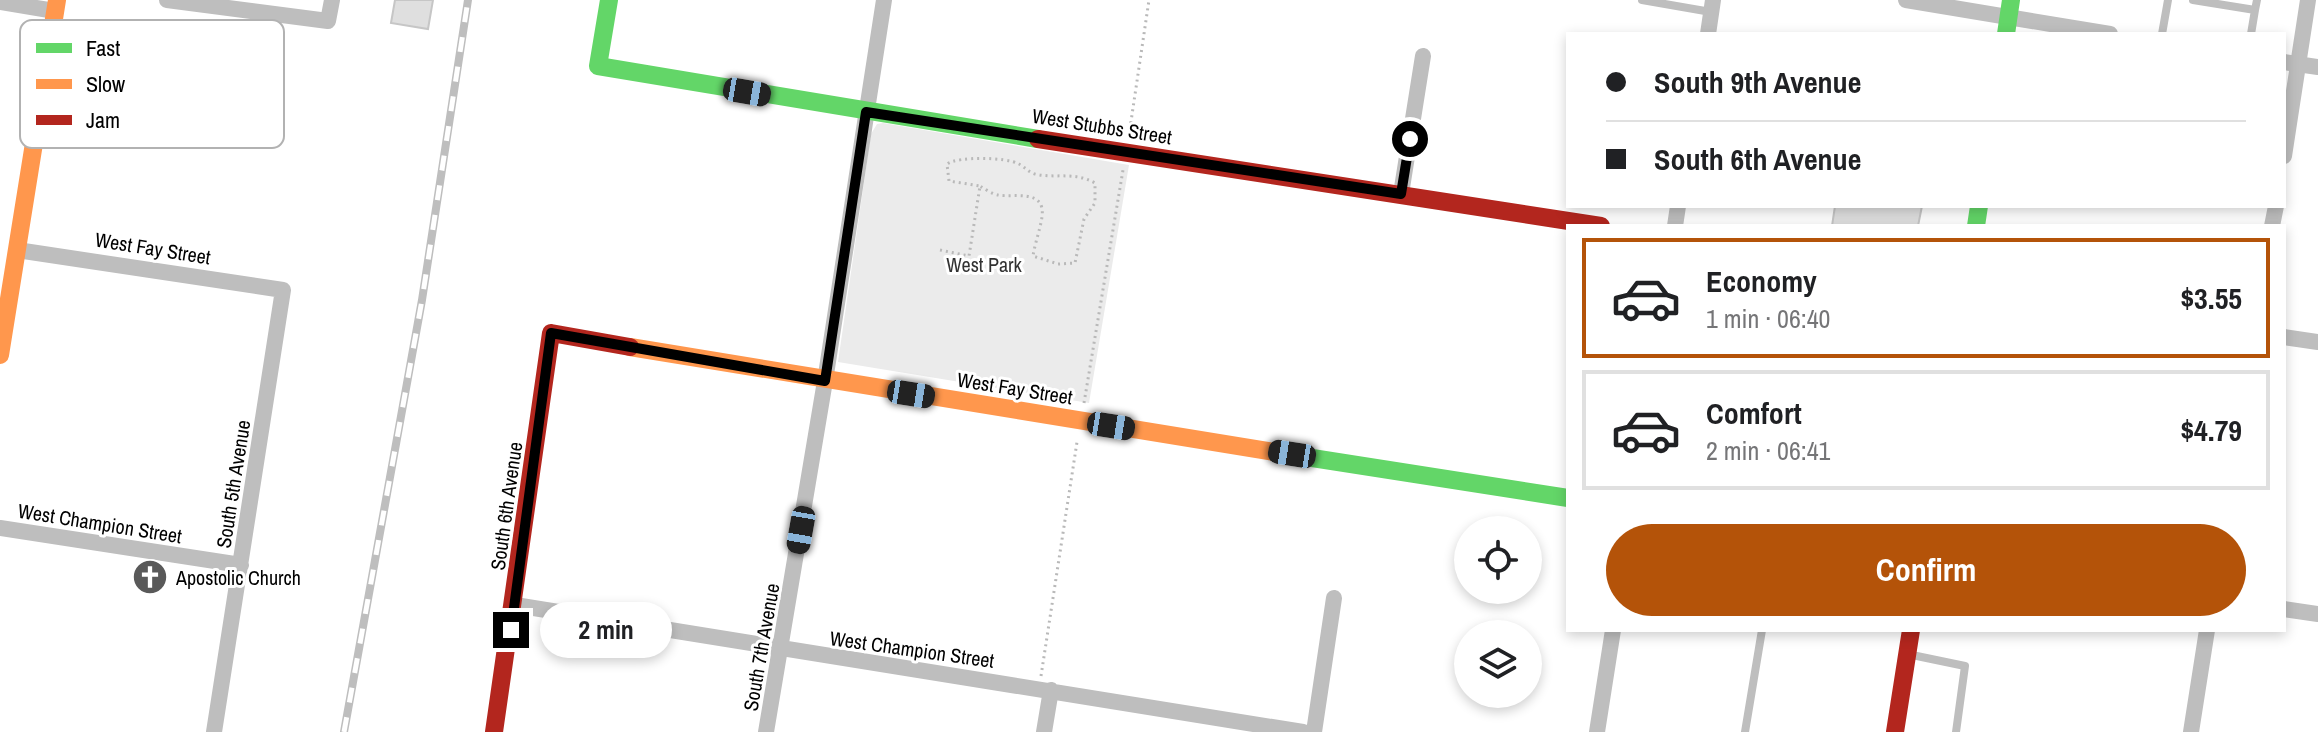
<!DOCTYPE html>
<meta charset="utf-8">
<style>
body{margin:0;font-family:"Archivo Narrow",sans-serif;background:#f2f2f2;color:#202124;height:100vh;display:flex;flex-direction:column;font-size:30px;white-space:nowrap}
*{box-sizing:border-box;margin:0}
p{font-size:26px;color:#757577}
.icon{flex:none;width:44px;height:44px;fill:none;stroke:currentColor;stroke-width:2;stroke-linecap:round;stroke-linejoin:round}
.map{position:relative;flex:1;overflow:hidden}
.drawer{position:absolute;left:1566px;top:224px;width:720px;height:408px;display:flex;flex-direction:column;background:#fff;border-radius:0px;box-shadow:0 4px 12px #0003}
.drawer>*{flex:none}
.guide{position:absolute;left:1566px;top:32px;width:720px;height:176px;border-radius:0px;box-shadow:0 4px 12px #0003;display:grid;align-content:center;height:176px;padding:0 40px;background:#fff}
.buttons{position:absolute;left:1454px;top:516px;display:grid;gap:16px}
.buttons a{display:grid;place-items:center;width:88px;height:88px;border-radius:50%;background:#fff;box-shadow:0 4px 12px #0003;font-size:40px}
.end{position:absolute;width:36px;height:36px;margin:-18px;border:10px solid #000;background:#fff;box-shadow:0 0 0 4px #fff}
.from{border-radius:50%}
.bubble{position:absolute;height:56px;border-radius:28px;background:#fff;box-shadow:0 4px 12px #0003;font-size:26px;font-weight:700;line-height:56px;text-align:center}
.car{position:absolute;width:24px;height:48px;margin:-24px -12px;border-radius:10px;box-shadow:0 0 6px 2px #0007;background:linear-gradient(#222 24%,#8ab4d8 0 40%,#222 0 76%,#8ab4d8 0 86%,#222 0)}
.guide b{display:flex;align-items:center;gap:28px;height:76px;font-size:30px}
.guide b+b{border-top:2px solid #e0e0e0}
.guide i{width:20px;height:20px;background:#202124}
ul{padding:14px 0 0;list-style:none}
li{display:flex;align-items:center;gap:24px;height:120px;margin:0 16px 12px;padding:0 24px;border:4px solid #e0e0e0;border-radius:0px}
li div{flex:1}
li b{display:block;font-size:30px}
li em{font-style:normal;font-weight:700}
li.active{border-color:#b45309}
li>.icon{width:72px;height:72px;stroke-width:1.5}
.primary-button{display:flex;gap:16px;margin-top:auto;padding:16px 40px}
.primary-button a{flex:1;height:92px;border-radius:48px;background:#b45309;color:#fff;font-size:32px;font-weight:700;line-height:92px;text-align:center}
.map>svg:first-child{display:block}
</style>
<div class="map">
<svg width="2318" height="732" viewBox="0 0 2318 732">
<rect width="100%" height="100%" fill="#fff"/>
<!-- green -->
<path fill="#ebebeb" d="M883,123L1129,165L1089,403L838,362L871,134L877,124Z"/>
<!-- building -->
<path fill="#dfdfdf" stroke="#c6c6c6" stroke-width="2" d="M395,0H433L428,29L391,23Z
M1835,206H1922L1918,226H1832Z"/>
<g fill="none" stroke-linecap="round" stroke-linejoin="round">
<!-- path -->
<path stroke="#b9b9b9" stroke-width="3" stroke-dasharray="2 4" stroke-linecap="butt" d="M1129,135L1149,0
M940,250L969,256L980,186L949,181L947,164C958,156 1006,157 1019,164C1025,167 1028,172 1035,174C1056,179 1073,171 1095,183V203L1084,219L1075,263L1058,264L1033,256C1035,243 1040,230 1042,217C1046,188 1013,198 998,195C992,194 985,189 980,186
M1084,403L1123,170
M1041,676L1077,442"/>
<!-- lane -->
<path stroke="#bebebe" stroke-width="8" d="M1642,0L1711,12
M2193,0L2255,10L2257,0
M2162,34L2168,0
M2251,34L2255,10
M1912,655L1965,666L1956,732
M1745,732L1762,630"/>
<!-- street -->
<path stroke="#bebebe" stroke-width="16" d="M167,0L328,21L332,0
M1906,0L2110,34
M0,2L55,11
M1708,34L1713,0
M2284,62L2318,67
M2284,156L2308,0
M1401,194L1423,56
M1675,226L1678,206
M2272,226L2276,206
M17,250L283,290L214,732
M2284,337L2318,342
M0,528L241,565
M515,605L1303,732
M2284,609L2318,614
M766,732L825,381L884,0
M1044,732L1051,690
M1314,732L1334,598
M1597,732L1613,630
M2191,732L2207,630"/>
<!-- fast -->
<path stroke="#63d668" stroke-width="18" d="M609,0L598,66L1038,139
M2006,34L2011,0
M1976,226L1979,206
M1293,455L1568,498"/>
<!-- slow -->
<path stroke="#ff974d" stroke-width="18" d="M630,347L1293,455
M0,355L57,0"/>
<!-- jam -->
<path stroke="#b3261e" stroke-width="18" d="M1038,139L1601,226
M494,732L551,333L630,347
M1895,732L1911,630"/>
<!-- rail casing -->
<g stroke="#bebebe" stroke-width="8">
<path id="rail" d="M344,732L422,300L468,0"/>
</g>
<!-- rail -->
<use href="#rail" stroke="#fff" stroke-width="5" stroke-dasharray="15" stroke-linecap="butt"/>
</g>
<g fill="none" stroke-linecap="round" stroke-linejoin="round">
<!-- route -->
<path stroke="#000" stroke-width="10" d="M511,630L551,333L825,381L866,112L1401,194L1410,139"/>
</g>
<!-- icons -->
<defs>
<g id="church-disc" transform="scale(1.8)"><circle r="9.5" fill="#595959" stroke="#fff"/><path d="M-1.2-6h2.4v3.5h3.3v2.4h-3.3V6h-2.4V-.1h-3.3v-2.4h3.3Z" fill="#fff"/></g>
</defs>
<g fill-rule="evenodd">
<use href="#church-disc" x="150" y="577"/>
</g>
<g text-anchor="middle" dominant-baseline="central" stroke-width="6" stroke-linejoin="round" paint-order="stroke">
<!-- street labels -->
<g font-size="20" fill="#000" stroke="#fff">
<text transform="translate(1102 126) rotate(9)">West Stubbs Street</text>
<text transform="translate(153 248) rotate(9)">West Fay Street</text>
<text transform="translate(1015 388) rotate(9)">West Fay Street</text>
<text transform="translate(233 484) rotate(-81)">South 5th Avenue</text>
<text transform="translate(506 506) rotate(-82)">South 6th Avenue</text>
<text transform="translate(100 523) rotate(9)">West Champion Street</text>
<text transform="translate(761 647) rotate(-80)">South 7th Avenue</text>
<text transform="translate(912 649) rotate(8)">West Champion Street</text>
</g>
<!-- park labels -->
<g font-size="20" fill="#323232" stroke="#fff">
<text x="984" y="264">West Park</text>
</g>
<!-- poi labels -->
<g font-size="20" fill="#000" stroke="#fff" text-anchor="start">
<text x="176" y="577">Apostolic Church</text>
</g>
</g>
<!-- legend -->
<rect x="20" y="20" width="264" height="128" rx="12" fill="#fff" stroke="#b2b2b2" stroke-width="2"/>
<rect x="36" y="43" width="36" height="10" fill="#63d668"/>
<rect x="36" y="79" width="36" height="10" fill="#ff974d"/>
<rect x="36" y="115" width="36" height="10" fill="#b3261e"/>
<g font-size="22" fill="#000">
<text x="86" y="56">Fast</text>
<text x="86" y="92">Slow</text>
<text x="86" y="128">Jam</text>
</g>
</svg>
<div class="buttons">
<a><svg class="icon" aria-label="locate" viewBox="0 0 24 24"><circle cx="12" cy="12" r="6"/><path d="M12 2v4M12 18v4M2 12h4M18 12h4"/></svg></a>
<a><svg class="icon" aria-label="layers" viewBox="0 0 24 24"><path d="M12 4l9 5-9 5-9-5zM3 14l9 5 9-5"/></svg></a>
</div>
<i class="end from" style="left:1410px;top:139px"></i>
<i class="end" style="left:511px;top:630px"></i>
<div class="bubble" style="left:540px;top:602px;width:132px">2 min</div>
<i class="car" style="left:747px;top:92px;rotate:100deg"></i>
<i class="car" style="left:911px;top:394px;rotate:99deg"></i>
<i class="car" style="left:1111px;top:426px;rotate:99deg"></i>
<i class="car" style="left:1292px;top:454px;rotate:279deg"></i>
<i class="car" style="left:801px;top:530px;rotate:190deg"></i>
<div class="guide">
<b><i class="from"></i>South 9th Avenue</b>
<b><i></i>South 6th Avenue</b>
</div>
<section class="drawer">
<ul>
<li class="active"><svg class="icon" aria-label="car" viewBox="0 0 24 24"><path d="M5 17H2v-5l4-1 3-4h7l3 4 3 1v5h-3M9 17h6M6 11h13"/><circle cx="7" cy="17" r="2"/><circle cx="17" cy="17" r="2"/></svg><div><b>Economy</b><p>1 min · 06:40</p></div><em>$3.55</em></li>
<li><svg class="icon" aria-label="car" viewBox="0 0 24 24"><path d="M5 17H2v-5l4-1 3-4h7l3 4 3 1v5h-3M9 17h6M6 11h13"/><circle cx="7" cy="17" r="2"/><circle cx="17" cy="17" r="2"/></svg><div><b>Comfort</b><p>2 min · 06:41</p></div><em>$4.79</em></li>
</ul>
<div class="primary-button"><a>Confirm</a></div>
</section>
</div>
